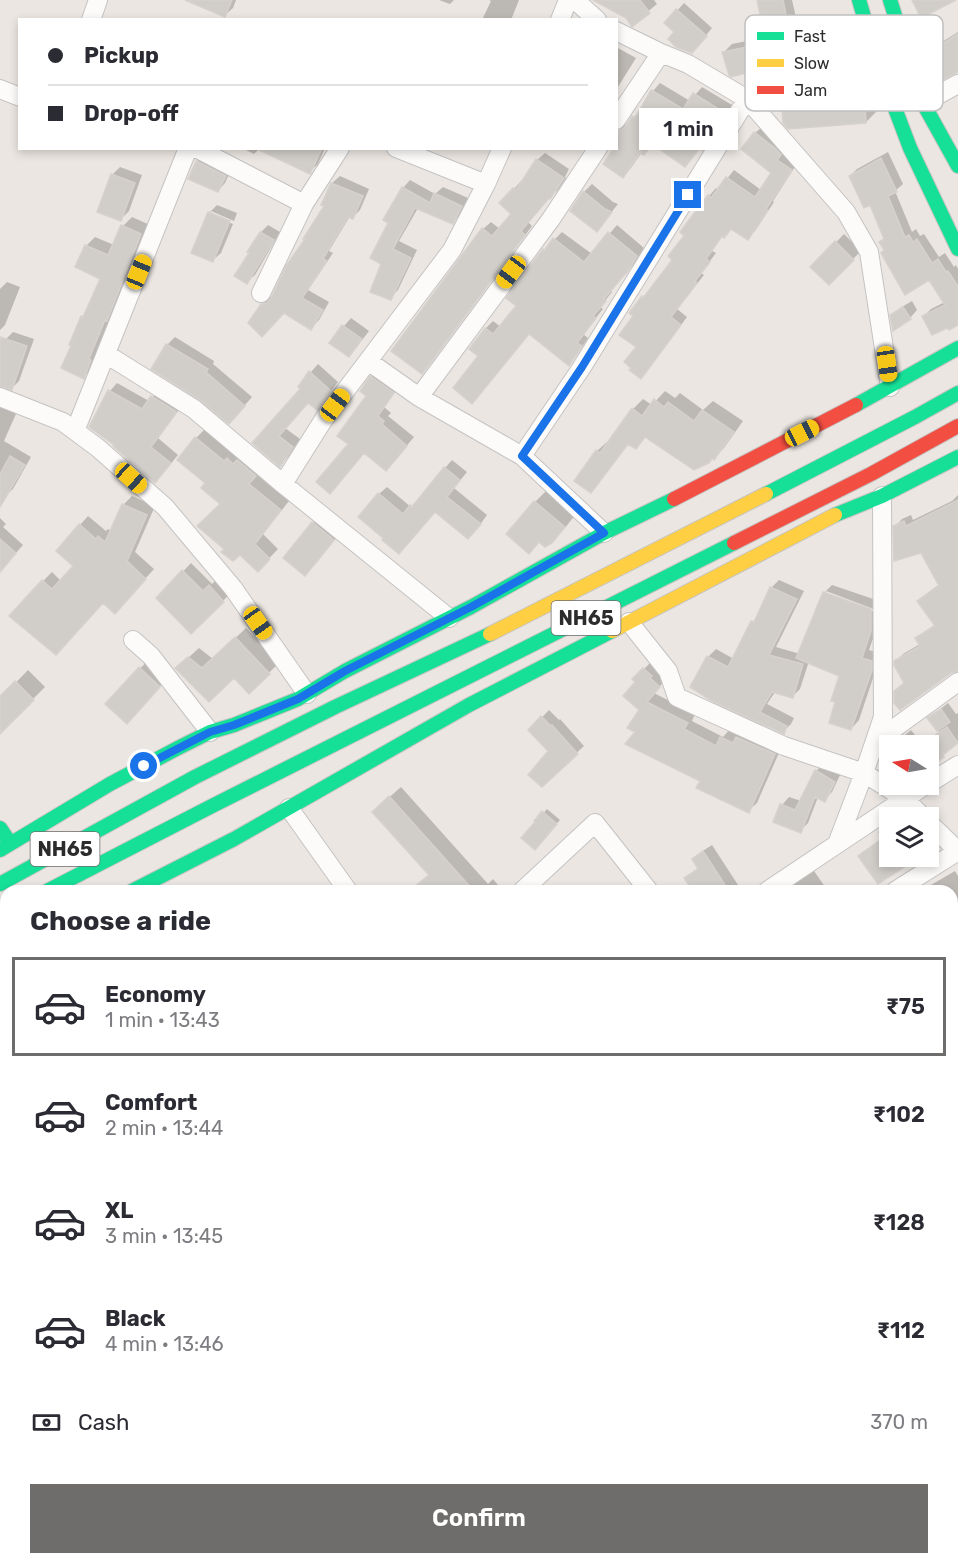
<!DOCTYPE html>
<meta charset="utf-8">
<style>
body{margin:0;font-family:Rubik,sans-serif;background:#f7f7f7;color:#2b2b33;height:100vh;display:flex;flex-direction:column;font-size:22px;white-space:nowrap}
*{box-sizing:border-box;margin:0}
p{font-size:20px;color:#7c7c81}
.icon{flex:none;width:33px;height:33px;fill:none;stroke:currentColor;stroke-width:2;stroke-linecap:round;stroke-linejoin:round}
.map{position:relative;flex:1;overflow:hidden}
.drawer{position:absolute;left:0px;top:885px;width:958px;height:680px;display:flex;flex-direction:column;background:#fff;border-radius:18px 18px 0 0;box-shadow:0 3px 9px #0003}
.drawer>*{flex:none}
.top-card{position:absolute;left:18px;top:18px;width:600px;height:132px;border-radius:0px;box-shadow:0 3px 9px #0003;display:grid;align-content:center;height:132px;padding:0 30px;background:#fff}
.needle{width:39px;rotate:281deg}
.tools{position:absolute;left:879px;top:735px;display:grid;gap:12px}
.tools a{display:grid;place-items:center;width:60px;height:60px;border-radius:0px;background:#fff;box-shadow:0 3px 9px #0003;font-size:30px}
.end{position:absolute;width:27px;height:27px;margin:-14px;border:8px solid #1a73e8;background:#fff;box-shadow:0 0 0 3px #fff}
.from{border-radius:50%}
.bubble{position:absolute;height:42px;border-radius:0px;background:#fff;box-shadow:0 3px 9px #0003;font-size:20px;font-weight:600;line-height:42px;text-align:center}
.car{position:absolute;width:18px;height:36px;margin:-18px -9px;border-radius:8px;box-shadow:0 0 4px 2px #0007;background:linear-gradient(#f5c518 24%,#345 0 40%,#f5c518 0 76%,#345 0 86%,#f5c518 0)}
.top-card b{display:flex;align-items:center;gap:21px;height:57px;font-size:22px}
.top-card b+b{border-top:2px solid #e1e1e2}
.top-card i{width:15px;height:15px;background:#2b2b33}
ul{padding:0;list-style:none}
li{display:flex;align-items:center;gap:18px;height:99px;margin:0 12px 9px;padding:0 18px;border:3px solid transparent;border-radius:0px}
li div{flex:1}
li b{display:block;font-size:22px}
li em{font-style:normal;font-weight:600}
li.on{border-color:#6f6d6b}
li>.icon{width:54px;height:54px;stroke-width:1.5}
h2{padding:0 30px;font-size:27px;line-height:72px}
.pay{display:flex;align-items:center;gap:15px;height:66px;padding:0 30px;font-size:22px}
.pay p{margin-inline-start:auto}
.primary-button{display:flex;gap:12px;margin-top:auto;padding:12px 30px}
.primary-button a{flex:1;height:69px;border-radius:0px;background:#6f6d6b;color:#fff;font-size:24px;font-weight:600;line-height:69px;text-align:center}
.map>svg:first-child{display:block}
</style>
<div class="map">
<svg width="958" height="1564" viewBox="0 0 958 1564">
<rect width="100%" height="100%" fill="#ebe6e1"/>
<!-- shadow -->
<path fill="#0003" fill-rule="evenodd" d="M193,0H236L233,8L225,15Z
M439,0H454L450,4Z
M489,0H519L511,20H482L491,1Z
M641,0H654L657,4L633,24V7Z
M759,0H792L797,22L804,21L812,59L804,67L775,65L724,52L732,44L767,37Z
M684,3L712,28L698,45L666,23Z
M958,32V70L929,54L937,45Z
M862,42L876,91L878,110L866,122L784,110L796,98L829,95L820,61L832,49Z
M616,47L636,58L616,90Z
M660,83L690,101L702,87L732,105L709,141L702,149L700,148L685,165L653,143L644,153L642,152L631,168L623,176L616,148V133L626,124L629,123L642,108L653,91Z
M763,126L798,162L773,201L774,202L755,231L748,238L732,228L723,235L712,251L716,253L701,273L704,275L677,309L687,317L648,369L638,347L635,316L631,313L674,259L686,235L709,196L716,188L718,190L734,170L761,190L773,173L755,133Z
M242,148H325L318,164L309,172L259,149L254,154Z
M888,152L903,184L895,191L912,232L916,229L920,236L924,234L939,257L945,253L954,267L956,265L958,269V323L924,316L931,309L945,302L929,278L886,250L881,242L885,238L871,203L850,176L857,169Z
M545,153L569,169L565,177L566,178L558,190L550,197H549L528,222L532,226L430,364L422,372L483,229L491,222L500,229L513,214L514,189L521,181L523,183L537,160Z
M205,154L232,168L225,183L218,191L190,178L197,161Z
M120,167L142,175L129,211L121,219L112,175Z
M340,176L369,189L360,210L353,217L350,216L329,251L333,253L308,290L329,302L319,320L311,328L284,312L262,305L270,297L274,296L326,206L323,204L332,183Z
M410,180L435,194L443,187L468,198L460,215L452,223L418,208L399,241L417,250L398,290L390,298V222L403,188Z
M592,184L613,202L618,204L597,230L572,211L584,192Z
M217,205L237,213L234,221L211,211V215L233,224L221,253L213,260L209,213Z
M132,217L150,225L116,310L112,314L97,350L99,351L93,368L83,377L73,345L82,317L87,312L102,278L86,246L95,237L114,245L123,226Z
M268,225L280,232L255,275L247,282L261,232Z
M617,225L644,248L633,265L611,291L612,292L600,307L603,309L583,334L588,338L576,356L569,364L530,332L480,356L471,349L486,328L493,321L501,327L518,306L544,250L562,232L592,254Z
M844,234L861,251L829,283L812,267Z
M7,282L20,287L5,325L0,330V289Z
M912,301L917,310L910,318L892,316L900,308Z
M351,318L369,331L356,348L349,355L331,343L344,326Z
M13,332L34,339L19,381L12,388L0,385V357L6,339Z
M175,337L214,361L213,364L252,397L237,414L167,345Z
M318,364L338,382L317,408L309,401L285,428L300,439L288,457L280,465L254,443L302,388L300,387L311,372Z
M379,370L400,385L384,407L391,413L388,416L414,437L394,461L365,452L350,444L368,395L371,377Z
M117,383L149,401L160,389L184,403L158,438L178,455L163,473L110,391Z
M665,391L675,398L680,393L703,410L713,401L743,421L724,448L714,458L646,436L635,447L629,443L600,481L591,491L597,451L607,442L609,443L633,409L643,399L652,405Z
M0,398L19,407L4,441L31,457L13,489L5,496L0,493Z
M205,429L264,466L257,475L289,501L263,534L278,549L258,570L240,553L226,548L222,504L208,483L196,438Z
M452,460L467,472L454,488L487,515L476,530L436,511L407,545L379,494L387,487L411,507Z
M547,490L576,514L564,529L551,542L509,534L535,502Z
M958,495V669L906,682L896,661L903,654L920,644L917,639L924,632L936,624L919,601L926,594L940,584L922,551L895,527L902,519L911,515L913,520L952,501Z
M132,496L155,506L135,552L154,569L123,603L103,602L65,644L43,581L52,572L61,581L75,566L80,525L88,516L106,531L108,529L111,531L123,505Z
M325,511L345,527L317,562L305,574L285,558L313,523Z
M0,518L6,524L3,527L23,545L0,571Z
M191,563L212,584L217,579L231,593L191,632L158,598Z
M779,580L804,591L776,647L800,654L824,593L832,585L879,601V621L869,650L879,653V660L859,720L851,729L841,675L809,661L800,689L792,697L775,692L767,704L794,718L791,724L783,732L713,699L708,657L716,649L734,659L753,622L759,616L771,588ZM826,591L879,611L878,613L826,595Z
M246,628L279,663L249,692L234,675L209,700L188,658L199,648L213,659Z
M152,656L171,674L139,710L107,704Z
M652,661L667,678L654,693L695,714L692,721L723,737L730,729L782,746L757,803L748,811L702,780L637,732L641,710L637,682L634,679Z
M28,670L45,687L0,732V699Z
M948,703L956,714L958,713V741L943,755L931,764L928,746H892L911,730L922,744L939,732L929,718Z
M549,710L559,720L560,719L584,746L542,785L550,751L530,730Z
M890,760V774L882,770Z
M824,763L841,773L832,792L824,800L818,797L808,823L800,831L775,821L782,805L789,797L801,801L816,771Z
M401,787L488,884L493,879L503,891H409L430,874L385,801Z
M547,809L560,820L534,848L537,822L536,821Z
M904,812L908,818H896Z
M890,822V856L867,850L883,838L878,832Z
M928,830L936,842L928,850Z
M712,845L740,888L738,891H695L686,878L699,867L694,859L701,852Z
M814,871L828,891H783L786,890Z
M955,871L958,876V914L952,915V891H913L921,886L924,889Z
M958,944V993L952,994V949Z
M4,988L6,989V1005L0,1002V992Z
M0,1005L6,1008V1071L0,1068Z
M958,1017V1038L952,1031V1022Z
M958,1049V1071L952,1073V1054L958,1051Z
M6,1089V1103L0,1098Z
M952,1089L958,1091V1150L952,1151Z
M0,1144L6,1150V1170L0,1172Z
M954,1182L958,1189V1235L952,1239V1183Z
M0,1194L6,1200V1314L0,1315Z
M958,1284V1328L952,1331V1288Z
M6,1351V1359L2,1356Z
M0,1380L6,1385V1424L3,1422L0,1425Z
M5,1479L6,1480V1558L0,1553V1484Z
M7,1558H100L96,1564H15Z
M225,1558L221,1564H175L168,1558Z
M304,1558H360L367,1564H307L303,1561Z
M440,1558H482L490,1564H436Z
M530,1558H583L579,1564H531Z
M617,1558H775V1559L772,1564H613Z
M258,1560L264,1564H253Z"/>
<!-- building -->
<path fill="#d1ceca" stroke="#d6d1cd" stroke-width="1.5" d="M185,0H232L225,17Z
M593,0H640L650,13L632,27L626,18Z
M757,0H783L789,29L797,28L805,68L776,74L774,66L731,77L729,75L722,52L766,43Z
M912,0H956L921,18Z
M676,9L707,36L692,53L676,47L668,39L674,32L664,23Z
M958,34V72L943,80L927,53Z
M850,53L863,103H865L866,123L788,129L783,123L782,109L830,105L818,61Z
M651,90L683,109L693,93L725,113L702,151L699,149L685,167L652,144L644,155L640,153L623,178L603,164L614,148H616V131L621,130L625,127L632,116L635,118Z
M754,132L776,149L781,155L777,160L792,170L766,209L768,210L748,240L731,229L724,238L722,236L706,259L710,262L695,281L697,283L671,317L681,325L641,379L629,370L631,368L624,362L636,347L619,335L633,316L629,313L642,296L644,297L672,260L668,256L684,236L680,232L708,195L711,198L726,177L755,197L771,173L741,149Z
M255,148H322L310,174Z
M881,158L897,192L888,196L905,237L909,235L913,242L917,239L932,263L938,259L946,272L948,271L958,286V325L949,330L947,328L932,335L922,316L945,305L929,280L905,295L881,253L884,250L879,242L884,239L870,205L864,208L849,176Z
M536,159L564,178L550,199L549,198L521,231L525,235L422,374L391,351L482,228L492,236L511,214L499,203L513,188L516,190Z
M196,161L226,176L218,192L188,179Z
M111,174L135,183L121,221L97,212Z
M331,183L363,196L353,219L348,217L323,259L327,261L302,298L323,310L311,330L284,313L262,337L248,323L261,304L267,303L271,298L286,266L305,239H303L324,206L321,205Z
M402,187L430,203L434,193L462,206L453,224L415,208L393,249L411,258L391,300L370,292L381,264L370,258L388,223L383,220Z
M583,191L605,209L612,212L597,232L570,211Z
M208,212L230,221L213,262L191,253Z
M121,225L141,234L107,321L105,320L89,359L91,360L84,379L61,368L71,346L69,345L81,316L83,317L100,279L75,267L85,245L108,255Z
M260,232L274,240L247,284L234,276L249,253L247,252Z
M608,232L637,256L626,274H625L604,299L606,301L593,316L596,318L577,343L582,346L569,366L529,334L472,404L453,388L478,356L469,349L485,328L493,334L516,306L506,298L543,249L544,251L553,238L584,262Z
M835,241L854,260L829,285L810,267Z
M903,307L911,319L893,331L890,315Z
M342,325L362,339L349,357L329,343Z
M0,337L27,346L12,390L0,386Z
M166,344L208,369L206,372L245,406L229,424L200,400L151,369Z
M309,371L331,391L317,410L308,403L279,436L293,447L280,467L252,443L300,389L298,387Z
M370,376L394,393L378,416L384,421L382,424L407,446L386,471L364,453L330,494L316,482L348,444L337,436L366,396L360,391Z
M108,390L142,409L151,396L177,412L151,447L171,463L155,483L113,446L114,445L89,427Z
M654,399L664,407L668,402L694,421L702,410L734,432L714,460L712,458L709,463L694,470L645,437L636,449L628,444L591,493L574,481L596,450L600,453L632,408L642,416Z
M195,437L224,461L227,458L233,464L237,460L256,476L249,484L281,510L255,544L270,559L258,572L240,555L233,561L221,552L224,549L197,526L220,504L201,488L205,483L177,460Z
M10,456L25,465L0,507V474Z
M444,467L460,480L447,497L481,524L468,539L435,512L399,554L382,540L383,538L358,517L378,493L403,514L410,505L412,507Z
M958,500V671L951,673L900,710L894,703V691L904,683L894,665V661L920,646L915,638L935,626L917,601L939,586L921,553L894,561L893,526L904,521L906,526Z
M534,501L565,527L552,543L545,547L539,542L529,554L506,534Z
M122,504L147,515L127,561L146,579L115,614L103,603L56,655L9,616L42,580L52,589L73,566L56,551L79,524L96,539L98,536L105,542Z
M312,522L334,540L305,576L283,558Z
M0,539L16,553L0,572Z
M182,570L203,591L209,585L224,602L191,634L156,598Z
M770,587L797,599L769,655L803,664L793,698L772,692L760,712L787,726L784,734L712,701L690,687L707,656L728,667L751,621L754,622Z
M823,592L871,609V631L862,658L872,661V670L851,730L829,723L835,702L831,701L839,676L796,658Z
M235,637L270,674L249,694L234,678L209,702L175,668L188,657L202,668Z
M139,667L160,687L127,724L105,704Z
M643,668L652,676L650,678L660,687L647,702L688,723L684,729L716,746L720,737L733,743L736,737L775,754L749,813L696,788L700,781L625,744L635,732L627,728L639,710L623,696L635,682L632,679Z
M15,681L34,700L0,734V696Z
M941,709L950,722L937,731L927,718Z
M541,716L551,726L552,725L578,754L542,787L528,775L548,751L528,730Z
M947,727L958,743L943,755L944,757L928,768V740Z
M815,770L835,782L825,802L815,797L801,833L773,822L780,804L795,810Z
M389,796L474,891H409L429,875L372,812Z
M542,811L557,824L535,850L521,838L535,822L534,821Z
M890,833V856H921L878,884L858,856Z
M703,851L729,891H693L684,878L698,869L692,859Z"/>
<g fill="none" stroke-linecap="round" stroke-linejoin="round">
<!-- street casing -->
<g stroke="#c4c3c3" stroke-width="20">
<path id="street" d="M575,0L597,20
M91,20L98,0
M560,20L568,0
M616,31L661,53L688,64L747,99
M0,89L20,97
M923,103L958,84
M616,120L661,53
M196,148L304,204
M396,148L486,184
M261,293L304,204L340,148
M106,354L194,409L283,484
M368,361L419,397L522,456
M0,397L63,422L98,448L165,507L233,588L307,694
M419,397L551,219L598,148
M75,431L188,148
M604,533L522,456L582,367L747,99L846,212L869,252L890,387
M449,618L283,484L324,419L452,250L486,184L502,148
M629,622L668,671L677,697L784,746L864,773L905,799L924,818
M133,640L151,656L210,732
M874,743L958,682
M928,784L958,765
M289,808L348,891
M928,822L958,851
M837,844L864,773L883,717L882,496
M522,891L595,823L649,891
M767,891L927,784
M895,891L958,851
M952,930L958,926
M952,1009L958,1005
M952,1087L958,1084
M952,1166L958,1162
M0,1188L6,1182
M952,1267L958,1263
M0,1331L6,1326
M952,1354L958,1350
M0,1438L6,1443
M150,1558L157,1564
M357,1558L364,1564
M512,1558L519,1564
M802,1558L808,1564
M108,1564L114,1558
M287,1564L291,1558"/>
</g>
<!-- fast casing -->
<g stroke="#c4c3c3" stroke-width="16">
<path id="fast" d="M859,0L877,61L910,148L958,249
M890,0L923,103L958,166
M856,405L958,348
M766,494L915,417L958,393
M835,515L882,496L958,457
M0,828L10,843
M0,850L110,784L178,748L210,732L234,725L298,699L345,671L471,607L604,533L674,499
M0,884L195,777L335,707L490,634
M47,891L212,806L734,543
M132,891L234,839L469,705L612,631
M0,915L6,912
M0,955L6,952"/>
</g>
<!-- slow casing -->
<g stroke="#c4c3c3" stroke-width="16">
<path id="slow" d="M612,631L835,515
M490,634L766,494"/>
</g>
<!-- jam casing -->
<g stroke="#c4c3c3" stroke-width="16">
<path id="jam" d="M674,499L856,405
M734,543L871,474L958,426"/>
</g>
<!-- street -->
<use href="#street" stroke="#fcfbfa" stroke-width="18"/>
<!-- fast -->
<use href="#fast" stroke="#16e098" stroke-width="14"/>
<!-- slow -->
<use href="#slow" stroke="#ffcf43" stroke-width="14"/>
<!-- jam -->
<use href="#jam" stroke="#f24e42" stroke-width="14"/>
</g>
<g fill="none" stroke-linecap="round" stroke-linejoin="round">
<!-- route -->
<path stroke="#1a73e8" stroke-width="8" d="M144,766L210,732L234,725L298,699L345,671L471,607L604,533L522,456L582,367L688,195"/>
</g>
<g text-anchor="middle" dominant-baseline="central" stroke-width="6" stroke-linejoin="round" paint-order="stroke">
<!-- shield labels -->
<g fill="#fff" stroke="#6b6b6b" stroke-width="1.5">
<rect x="551.5" y="601" width="69" height="34" rx="4.5"/>
<rect x="30.5" y="832" width="69" height="34" rx="4.5"/>
</g>
<g font-size="20" font-weight="bold" fill="#2c2c2c">
<text x="586" y="618">NH65</text>
<text x="65" y="849">NH65</text>
</g>
</g>
<!-- legend -->
<rect x="745" y="15" width="198" height="96" rx="9" fill="#fff" stroke="#c0c0c0" stroke-width="1.5"/>
<rect x="757" y="32" width="27" height="8" fill="#16e098"/>
<rect x="757" y="59" width="27" height="8" fill="#ffcf43"/>
<rect x="757" y="86" width="27" height="8" fill="#f24e42"/>
<g font-size="16" fill="#2c2c2c">
<text x="794" y="42">Fast</text>
<text x="794" y="69">Slow</text>
<text x="794" y="96">Jam</text>
</g>
</svg>
<div class="tools">
<a><svg class="needle" viewBox="-14 -14 28 28"><path d="M0-13l5 13h-10z" fill="#e53935"/><path d="M0 13l5-13h-10z" fill="#7c7c81"/></svg></a>
<a><svg class="icon" aria-label="layers" viewBox="0 0 24 24"><path d="M12 4l9 5-9 5-9-5zM3 14l9 5 9-5"/></svg></a>
</div>
<i class="end from" style="left:144px;top:766px"></i>
<i class="end" style="left:688px;top:195px"></i>
<div class="bubble" style="left:639px;top:108px;width:99px">1 min</div>
<i class="car" style="left:139px;top:272px;rotate:22deg"></i>
<i class="car" style="left:511px;top:272px;rotate:217deg"></i>
<i class="car" style="left:887px;top:364px;rotate:172deg"></i>
<i class="car" style="left:335px;top:405px;rotate:37deg"></i>
<i class="car" style="left:802px;top:433px;rotate:63deg"></i>
<i class="car" style="left:131px;top:478px;rotate:132deg"></i>
<i class="car" style="left:258px;top:623px;rotate:145deg"></i>
<div class="top-card">
<b><i class="from"></i>Pickup</b>
<b><i></i>Drop-off</b>
</div>
<section class="drawer">
<h2>Choose a ride</h2>
<ul>
<li class="on"><svg class="icon" aria-label="car" viewBox="0 0 24 24"><path d="M5 17H2v-5l4-1 3-4h7l3 4 3 1v5h-3M9 17h6M6 11h13"/><circle cx="7" cy="17" r="2"/><circle cx="17" cy="17" r="2"/></svg><div><b>Economy</b><p>1 min · 13:43</p></div><em>₹75</em></li>
<li><svg class="icon" aria-label="car" viewBox="0 0 24 24"><path d="M5 17H2v-5l4-1 3-4h7l3 4 3 1v5h-3M9 17h6M6 11h13"/><circle cx="7" cy="17" r="2"/><circle cx="17" cy="17" r="2"/></svg><div><b>Comfort</b><p>2 min · 13:44</p></div><em>₹102</em></li>
<li><svg class="icon" aria-label="car" viewBox="0 0 24 24"><path d="M5 17H2v-5l4-1 3-4h7l3 4 3 1v5h-3M9 17h6M6 11h13"/><circle cx="7" cy="17" r="2"/><circle cx="17" cy="17" r="2"/></svg><div><b>XL</b><p>3 min · 13:45</p></div><em>₹128</em></li>
<li><svg class="icon" aria-label="car" viewBox="0 0 24 24"><path d="M5 17H2v-5l4-1 3-4h7l3 4 3 1v5h-3M9 17h6M6 11h13"/><circle cx="7" cy="17" r="2"/><circle cx="17" cy="17" r="2"/></svg><div><b>Black</b><p>4 min · 13:46</p></div><em>₹112</em></li>
</ul>
<div class="pay"><svg class="icon" aria-label="cash" viewBox="0 0 24 24"><path d="M3 7h18v10H3z"/><circle cx="12" cy="12" r="2"/></svg>Cash<p>370 m</p></div>
<div class="primary-button"><a>Confirm</a></div>
</section>
</div>
